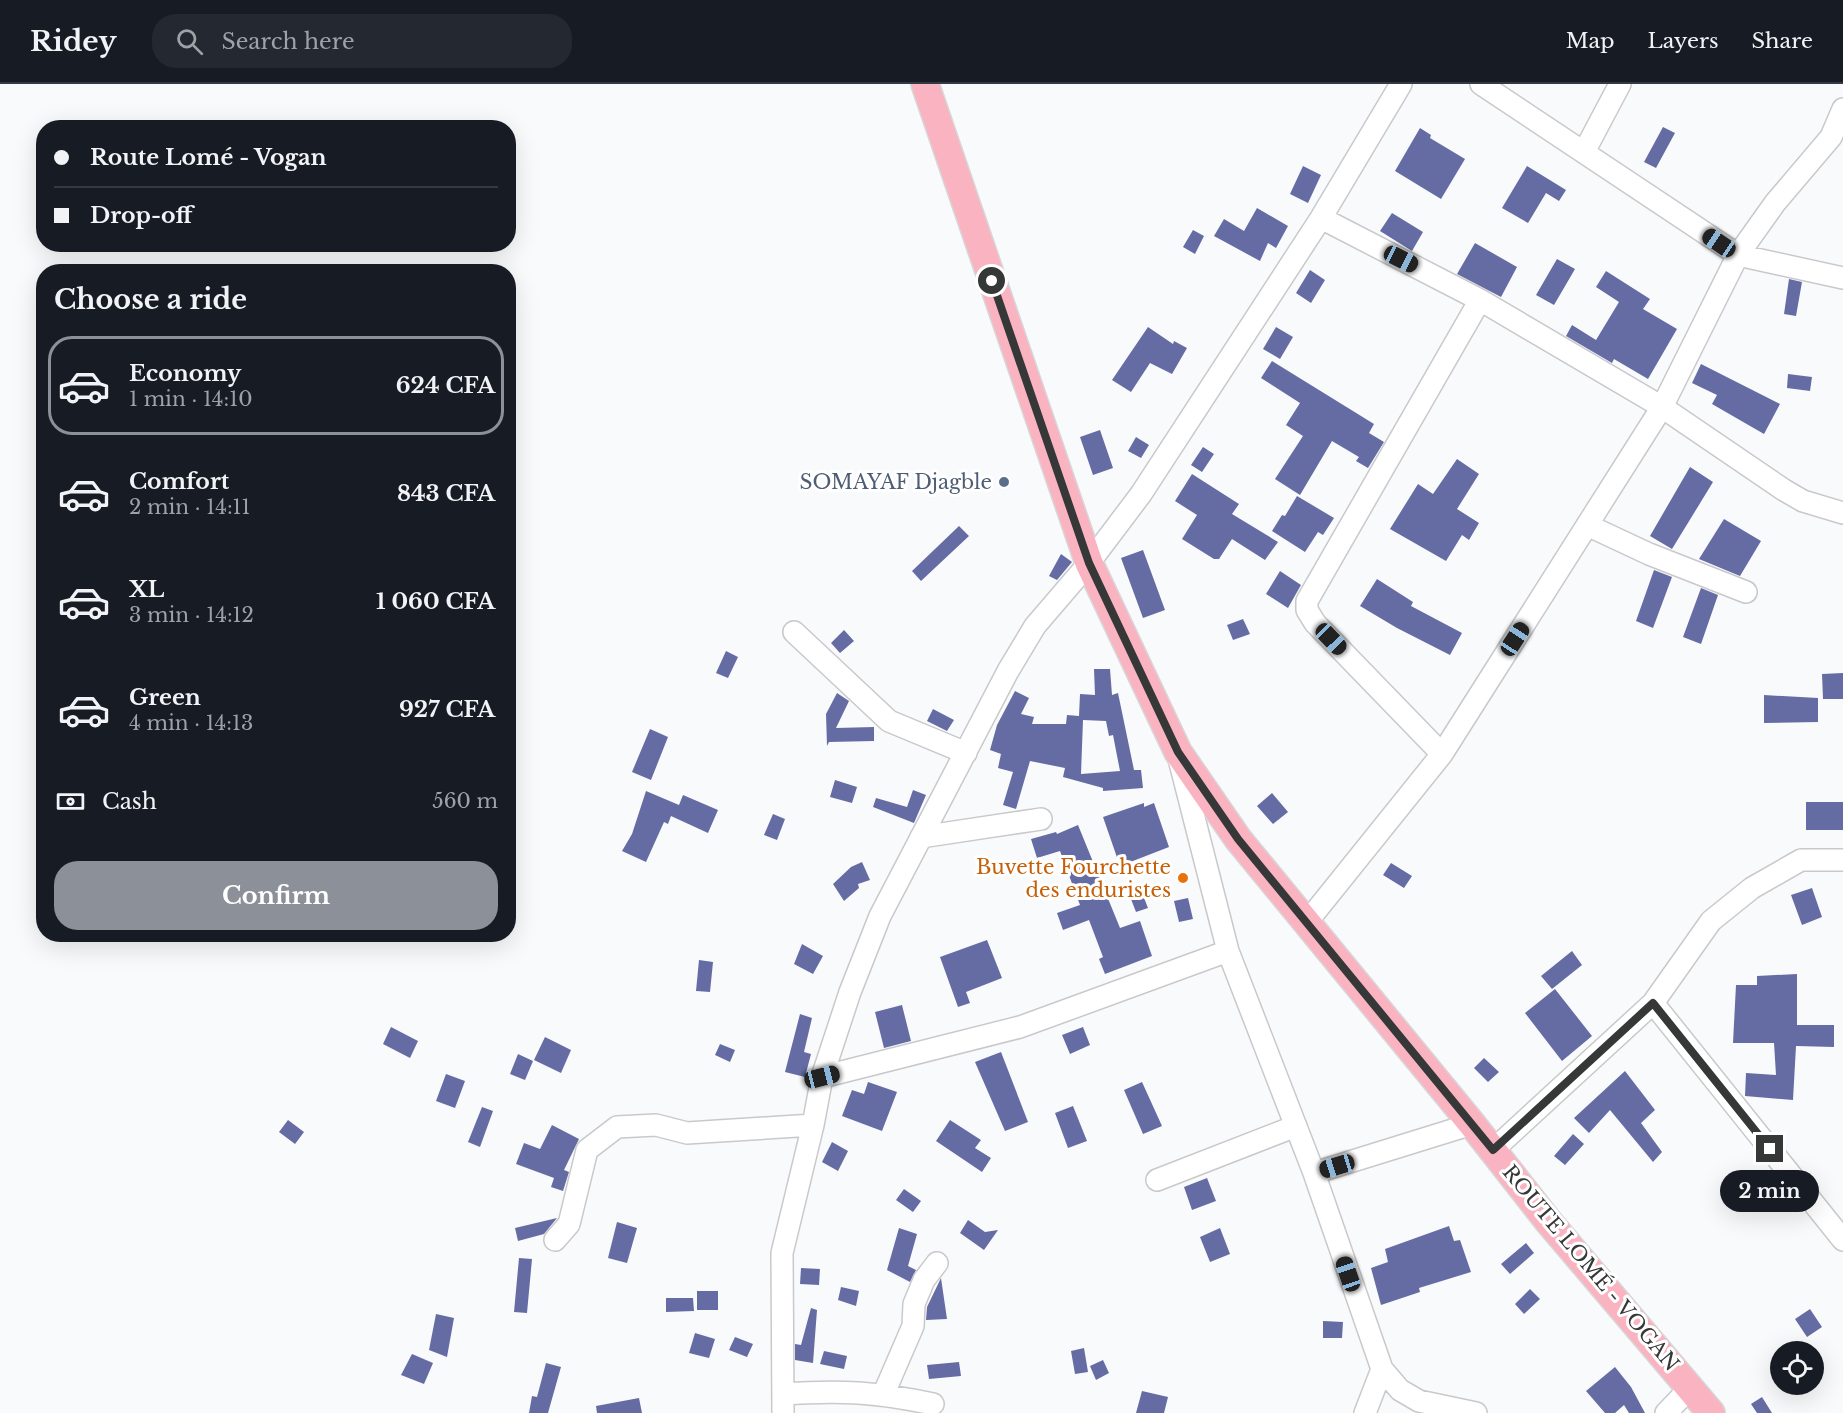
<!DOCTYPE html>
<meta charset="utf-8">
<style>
body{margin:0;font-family:"Libre Baskerville",serif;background:#242831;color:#f1f3f6;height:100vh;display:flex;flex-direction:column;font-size:22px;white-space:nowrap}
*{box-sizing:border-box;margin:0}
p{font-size:20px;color:#9ea1a6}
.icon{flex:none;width:33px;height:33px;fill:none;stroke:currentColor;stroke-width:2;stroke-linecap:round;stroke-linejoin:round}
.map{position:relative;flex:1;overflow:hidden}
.sheet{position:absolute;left:36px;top:180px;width:480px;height:678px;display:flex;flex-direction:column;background:#171b24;border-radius:24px;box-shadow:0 6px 24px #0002}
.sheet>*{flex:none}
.banner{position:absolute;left:36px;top:36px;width:480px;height:132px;border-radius:24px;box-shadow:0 6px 24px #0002;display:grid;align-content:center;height:132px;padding:0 18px;background:#171b24}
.controls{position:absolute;left:1770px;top:1257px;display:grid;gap:12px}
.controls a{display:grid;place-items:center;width:54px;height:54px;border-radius:50%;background:#171b24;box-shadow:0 6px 24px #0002;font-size:30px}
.end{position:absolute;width:27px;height:27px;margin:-14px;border:8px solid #363737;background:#fff;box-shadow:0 0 0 3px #fff}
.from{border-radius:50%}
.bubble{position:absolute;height:42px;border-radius:21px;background:#171b24;box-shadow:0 6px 24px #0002;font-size:20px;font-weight:700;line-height:42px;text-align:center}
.car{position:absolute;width:18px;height:36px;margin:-18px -9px;border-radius:8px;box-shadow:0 0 4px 2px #0007;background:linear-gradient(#222 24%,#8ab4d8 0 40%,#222 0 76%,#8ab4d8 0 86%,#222 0)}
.banner b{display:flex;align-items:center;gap:21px;height:57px;font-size:22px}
.banner b+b{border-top:2px solid #363941}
.banner i{width:15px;height:15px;background:#f1f3f6}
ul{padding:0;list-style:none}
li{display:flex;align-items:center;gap:18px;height:99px;margin:0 12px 9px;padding:0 6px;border:3px solid transparent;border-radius:24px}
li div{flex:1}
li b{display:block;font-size:22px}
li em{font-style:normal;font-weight:700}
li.current{border-color:#8c9099}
li>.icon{width:54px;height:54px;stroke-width:1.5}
h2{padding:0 18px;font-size:27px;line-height:72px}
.pay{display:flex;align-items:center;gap:15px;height:66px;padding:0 18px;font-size:22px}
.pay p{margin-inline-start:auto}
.cta{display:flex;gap:12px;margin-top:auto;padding:12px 18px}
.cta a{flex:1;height:69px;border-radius:24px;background:#8c9099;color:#fff;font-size:24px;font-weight:700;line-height:69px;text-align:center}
header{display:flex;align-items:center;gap:36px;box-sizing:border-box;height:84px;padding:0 30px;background:#171b24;border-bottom:2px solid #363941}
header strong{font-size:28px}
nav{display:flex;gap:33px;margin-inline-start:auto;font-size:21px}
.search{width:420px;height:54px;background:#242831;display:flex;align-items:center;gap:15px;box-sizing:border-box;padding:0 21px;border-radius:24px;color:#9ea1a6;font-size:22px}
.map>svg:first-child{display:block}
</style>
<header>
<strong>Ridey</strong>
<div class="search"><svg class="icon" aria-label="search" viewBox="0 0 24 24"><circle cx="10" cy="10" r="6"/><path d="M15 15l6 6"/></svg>Search here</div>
<nav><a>Map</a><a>Layers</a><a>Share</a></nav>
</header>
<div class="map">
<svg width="1843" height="1329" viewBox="0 0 1843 1329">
<rect width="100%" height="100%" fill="#f9fafc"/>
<!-- building -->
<path fill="#656ca3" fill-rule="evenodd" d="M1663,43L1675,49L1656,84L1644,78Z
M1420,44L1431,51L1430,54L1465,75L1441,115L1395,87Z
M1303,82L1321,91L1308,119L1290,110Z
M1527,82L1566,106L1559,117L1546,109L1528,139L1502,124Z
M1257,124L1288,142L1276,164L1268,159L1260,177L1214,152L1224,135L1244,147Z
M1392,129L1423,148L1412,167L1380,147Z
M1193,146L1204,152L1195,170L1183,163Z
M1475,159L1517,183L1501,213L1457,190Z
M1557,175L1575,185L1554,221L1536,211Z
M1310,186L1325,196L1311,219L1296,209Z
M1606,187L1650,215L1643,225L1677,245L1648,295L1614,275L1612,279L1566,252L1572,241L1596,256L1619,218L1596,203Z
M1789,195L1802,198L1796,232L1784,230Z
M1148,243L1173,260L1174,257L1187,264L1172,290L1150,279L1131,308L1112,296Z
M1276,243L1293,253L1280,275L1263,265Z
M1272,277L1374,340L1369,349L1384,358L1368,384L1356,377L1359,373L1332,357L1300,411L1275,395L1303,352L1286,341L1300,319L1261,294Z
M1701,280L1780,320L1764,350L1712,320L1717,311L1692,299Z
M1788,290L1812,293L1810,307L1787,304Z
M1100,346L1113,384L1093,391L1080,353Z
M1136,353L1149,361L1141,374L1128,367Z
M1203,363L1214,370L1202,388L1191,381Z
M1457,375L1479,390L1457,425L1479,439L1469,456L1462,451L1446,477L1390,445L1418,400L1433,410Z
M1690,383L1713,398L1672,465L1650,452Z
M1192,390L1239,420L1232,430L1278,458L1265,476L1232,455L1219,475H1214L1182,455L1197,431L1175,417Z
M1297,412L1334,434L1323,451L1318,448L1305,468L1272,447L1282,431L1285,432Z
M1724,435L1761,457L1740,492L1699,475Z
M959,442L969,452L921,497L912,487Z
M1143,466L1165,526L1143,534L1121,474Z
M1061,470L1072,478L1057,496L1049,492Z
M1654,486L1672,493L1653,544L1636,537Z
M1280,487L1301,501L1288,524L1266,510Z
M1377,495L1413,518L1411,522L1462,549L1450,571L1397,544L1360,522Z
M1701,504L1718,511L1701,560L1683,553Z
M1243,535L1250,550L1233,556L1227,541Z
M844,546L854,557L840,569L831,559Z
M726,567L738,573L728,594L716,589Z
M1094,585H1110L1112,611L1118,609L1134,686H1141L1143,704L1103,707V704L1063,693L1065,684L1030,677L1016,725L1003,721L1013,688L998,684L1001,670L990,666L997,641L1015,607L1029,614L1021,630L1034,633L1032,640H1066L1067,631L1079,632L1080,610L1095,611ZM1083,636L1106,637L1109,652L1113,651L1120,687L1081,690Z
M1843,589V615H1823L1822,590Z
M837,609L849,617L836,644L874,643V657L829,658L827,662L826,630Z
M1764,611L1818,614V638L1764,639Z
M933,625L954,636L947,647L927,637Z
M650,645L668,653L651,696L632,688Z
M835,696L857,703L852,719L830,713Z
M913,706L926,711L914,739L873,723L876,714L907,723Z
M646,707L679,721L683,711L718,726L708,749L671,732L668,740L664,738L646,778L622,767L632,750Z
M1272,709L1288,728L1273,740L1257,722Z
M1806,718H1843V746H1806Z
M1144,719V723L1154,719L1169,763L1120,782L1103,733Z
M773,730L785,735L777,756L764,751Z
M1078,741L1120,844L1140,837L1152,872L1105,890L1099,875L1103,873L1089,836L1063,846L1057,829L1080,821L1060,767L1037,774L1031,755L1056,748L1057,750Z
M862,778L870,796L858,800L859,804L844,817L833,800L851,783Z
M1391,779L1412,792L1404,804L1383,791Z
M1812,804L1822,833L1802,841L1791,811Z
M1141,806L1148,824L1136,828L1129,810Z
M1188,814L1193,835L1179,838L1174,817Z
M987,856L1002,894L966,908L970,919L958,923L940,873Z
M802,860L823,872L813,890L794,880Z
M1572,867L1582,881L1552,905L1541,892Z
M699,876L713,878L710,908L696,907Z
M1797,890V941H1834V963L1796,962L1793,1016L1745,1012L1746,989L1776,991L1774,959H1733L1736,901H1757V892Z
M1555,905L1592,952L1562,977L1525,929Z
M902,921L911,957L884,964L875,928Z
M800,930L812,934L804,968L811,970L805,993L785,988Z
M391,943L418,957L410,974L383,960Z
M1083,943L1090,961L1070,970L1062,951Z
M545,953L571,966L561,989L534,976Z
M720,960L735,966L730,978L715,971Z
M1001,968L1028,1038L1005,1047L975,978Z
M518,970L533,977L525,996L510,990Z
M1484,974L1499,988L1488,998L1474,984Z
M1625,987L1655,1026L1641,1039L1662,1068L1653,1078L1610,1026L1589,1049L1574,1034Z
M446,990L465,997L455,1024L436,1017Z
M868,998L897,1008L882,1047L842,1032L852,1006L864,1010Z
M1142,998L1162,1042L1143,1050L1124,1006Z
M1073,1022L1087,1057L1068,1064L1055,1029Z
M482,1023L493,1027L480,1063L468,1058Z
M288,1036L304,1048L295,1060L279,1048Z
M950,1036L981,1056L975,1064L991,1074L982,1088L936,1057Z
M552,1041L579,1055L564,1086L569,1088L563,1107L551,1103L554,1094L516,1080L524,1059L540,1065Z
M1573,1050L1584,1060L1565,1081L1554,1072Z
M832,1058L848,1067L838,1087L822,1078Z
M1207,1094L1216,1117L1192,1126L1184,1103Z
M904,1105L921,1117L913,1128L896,1116Z
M557,1134L544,1150L518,1157L515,1144Z
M968,1136L985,1148L998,1146L984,1166L960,1149Z
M617,1138L637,1144L627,1179L608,1174Z
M1449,1142L1454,1157L1460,1156L1471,1188L1419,1204L1420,1208L1381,1221L1371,1184L1388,1178L1385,1165Z
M899,1144L917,1150L908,1182L916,1186L910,1198L887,1186Z
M1220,1144L1230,1170L1210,1178L1200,1153Z
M1526,1159L1534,1169L1510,1190L1501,1180Z
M519,1174L532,1175L527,1229L514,1228Z
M801,1184L820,1185L819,1201L800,1200Z
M941,1194L947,1235L926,1236L927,1223Z
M841,1203L859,1207L856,1222L838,1216Z
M1530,1205L1540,1215L1524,1230L1515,1220Z
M697,1207H718V1226H697Z
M666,1214H693L694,1227L666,1228Z
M811,1224L817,1226L813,1279L795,1276V1260L801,1261Z
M1810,1225L1822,1243L1807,1253L1795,1235Z
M436,1230L454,1234L447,1273L429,1266Z
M1323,1237L1343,1238L1342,1254H1323Z
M695,1249L715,1255L709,1274L689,1269Z
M735,1253L753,1260L747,1273L729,1266Z
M1084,1264L1088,1288L1075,1290L1071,1267Z
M824,1267L847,1272L844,1285L820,1280Z
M412,1270L433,1279L424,1300L401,1291Z
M1103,1276L1109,1289L1096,1296L1090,1282Z
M959,1278L961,1292L929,1295L927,1281Z
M546,1279L561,1283L548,1329H529L532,1312L537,1313Z
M1615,1283L1631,1303L1645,1329H1629L1624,1321L1615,1329H1605L1586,1307Z
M1142,1307L1168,1313L1164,1329H1136Z
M1762,1313L1772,1329H1757L1751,1320Z
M639,1314L642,1329H597L596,1322Z"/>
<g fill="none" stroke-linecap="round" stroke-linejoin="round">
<!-- minor casing -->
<g stroke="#c9c9cc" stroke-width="24">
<path id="minor" d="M1843,25L1831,53L1775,119L1738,171L1843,194
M1584,68L1620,0
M1321,134L1480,216
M1587,441L1649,470L1746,508
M794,548L889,637L966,669
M1442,670L1315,539L1307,526V517L1480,216L1662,323L1738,171L1481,0
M1179,675L1228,867L1314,1089L1382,1285L1400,1306L1419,1317L1476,1329
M921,753L1041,735
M1307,838L1442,670L1662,323L1784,406L1803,417L1843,429
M1653,919L1843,1156
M822,993L1020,943L1228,867
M1493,1066L1653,919L1711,837L1752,804L1801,776H1843
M1314,1089L1472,1040
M1157,1096L1296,1042
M555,1156L569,1140L587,1066L617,1043L656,1041L687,1049L813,1041
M884,1309L913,1242L914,1220L924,1196L937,1179
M783,1310C841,1306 876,1308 933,1320
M783,1329L782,1169L813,1041L822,993L850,908L880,832L1008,587L1035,542L1089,479L1141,410L1321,134L1401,0
M1365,1329L1382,1285
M1666,1329L1690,1304"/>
</g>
<!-- major casing -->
<g stroke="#d7d7d7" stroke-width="30">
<path id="major" d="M925,0L1089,479L1178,668L1238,755L1472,1040L1548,1137L1711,1329"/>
</g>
<!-- minor -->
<use href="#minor" stroke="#fff" stroke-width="21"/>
<!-- major -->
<use href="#major" stroke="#fab3c1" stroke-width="27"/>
</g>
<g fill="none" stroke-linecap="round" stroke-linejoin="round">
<!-- route -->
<path stroke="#363737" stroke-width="8" d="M992,197L1089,479L1178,668L1238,755L1493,1066L1653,919L1770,1065"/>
</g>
<!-- markers -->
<circle fill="#5c6f8a" stroke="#fff" stroke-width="2" cx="1004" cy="398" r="6"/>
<circle fill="#e8710a" stroke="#fff" stroke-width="2" cx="1183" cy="794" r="6"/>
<g text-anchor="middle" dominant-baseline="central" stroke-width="6" stroke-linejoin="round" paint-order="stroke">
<!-- service labels -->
<g font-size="20" fill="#4e5e75" stroke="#fff" text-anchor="end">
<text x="992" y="398">SOMAYAF Djagble</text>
</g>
<!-- food labels -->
<g font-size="20" fill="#c56008" stroke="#fff" text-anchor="end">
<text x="1171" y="783">Buvette Fourchette<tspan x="1171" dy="23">des enduristes</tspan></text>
</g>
<!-- street labels -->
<g font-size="20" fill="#363737" stroke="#fff">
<text transform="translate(1591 1184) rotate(50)">ROUTE LOMÉ - VOGAN</text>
</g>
</g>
</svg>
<div class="controls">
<a><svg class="icon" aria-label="locate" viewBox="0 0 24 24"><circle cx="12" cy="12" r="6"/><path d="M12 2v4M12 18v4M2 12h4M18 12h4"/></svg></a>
</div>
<i class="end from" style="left:992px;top:197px"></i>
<i class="end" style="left:1770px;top:1065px"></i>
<div class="bubble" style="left:1720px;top:1086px;width:99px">2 min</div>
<i class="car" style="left:1719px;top:159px;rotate:304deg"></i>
<i class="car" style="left:1401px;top:175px;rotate:117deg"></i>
<i class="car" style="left:1331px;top:555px;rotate:136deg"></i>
<i class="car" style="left:1515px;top:555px;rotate:33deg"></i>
<i class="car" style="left:822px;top:993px;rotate:76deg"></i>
<i class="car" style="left:1337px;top:1082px;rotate:253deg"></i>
<i class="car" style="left:1348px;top:1190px;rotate:341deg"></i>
<div class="banner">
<b><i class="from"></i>Route Lomé - Vogan</b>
<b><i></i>Drop-off</b>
</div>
<section class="sheet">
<h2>Choose a ride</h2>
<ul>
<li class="current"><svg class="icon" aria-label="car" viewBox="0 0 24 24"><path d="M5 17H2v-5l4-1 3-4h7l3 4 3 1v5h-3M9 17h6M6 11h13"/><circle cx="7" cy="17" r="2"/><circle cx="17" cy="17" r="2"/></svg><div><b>Economy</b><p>1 min · 14:10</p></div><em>624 CFA</em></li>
<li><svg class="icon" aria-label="car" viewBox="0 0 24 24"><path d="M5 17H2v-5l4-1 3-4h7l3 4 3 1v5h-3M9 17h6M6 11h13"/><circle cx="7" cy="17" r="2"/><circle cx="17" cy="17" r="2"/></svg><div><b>Comfort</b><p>2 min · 14:11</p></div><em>843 CFA</em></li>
<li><svg class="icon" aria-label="car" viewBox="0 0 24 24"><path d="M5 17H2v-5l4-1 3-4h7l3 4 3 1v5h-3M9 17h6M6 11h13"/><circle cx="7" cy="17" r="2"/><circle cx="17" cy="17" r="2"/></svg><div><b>XL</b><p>3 min · 14:12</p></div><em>1 060 CFA</em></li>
<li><svg class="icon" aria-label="car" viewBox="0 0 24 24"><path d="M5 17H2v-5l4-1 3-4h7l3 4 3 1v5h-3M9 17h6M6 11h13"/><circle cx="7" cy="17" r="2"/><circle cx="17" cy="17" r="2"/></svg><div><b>Green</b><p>4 min · 14:13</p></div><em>927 CFA</em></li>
</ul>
<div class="pay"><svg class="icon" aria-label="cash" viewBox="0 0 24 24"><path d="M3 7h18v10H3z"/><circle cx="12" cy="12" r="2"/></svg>Cash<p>560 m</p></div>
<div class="cta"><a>Confirm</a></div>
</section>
</div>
